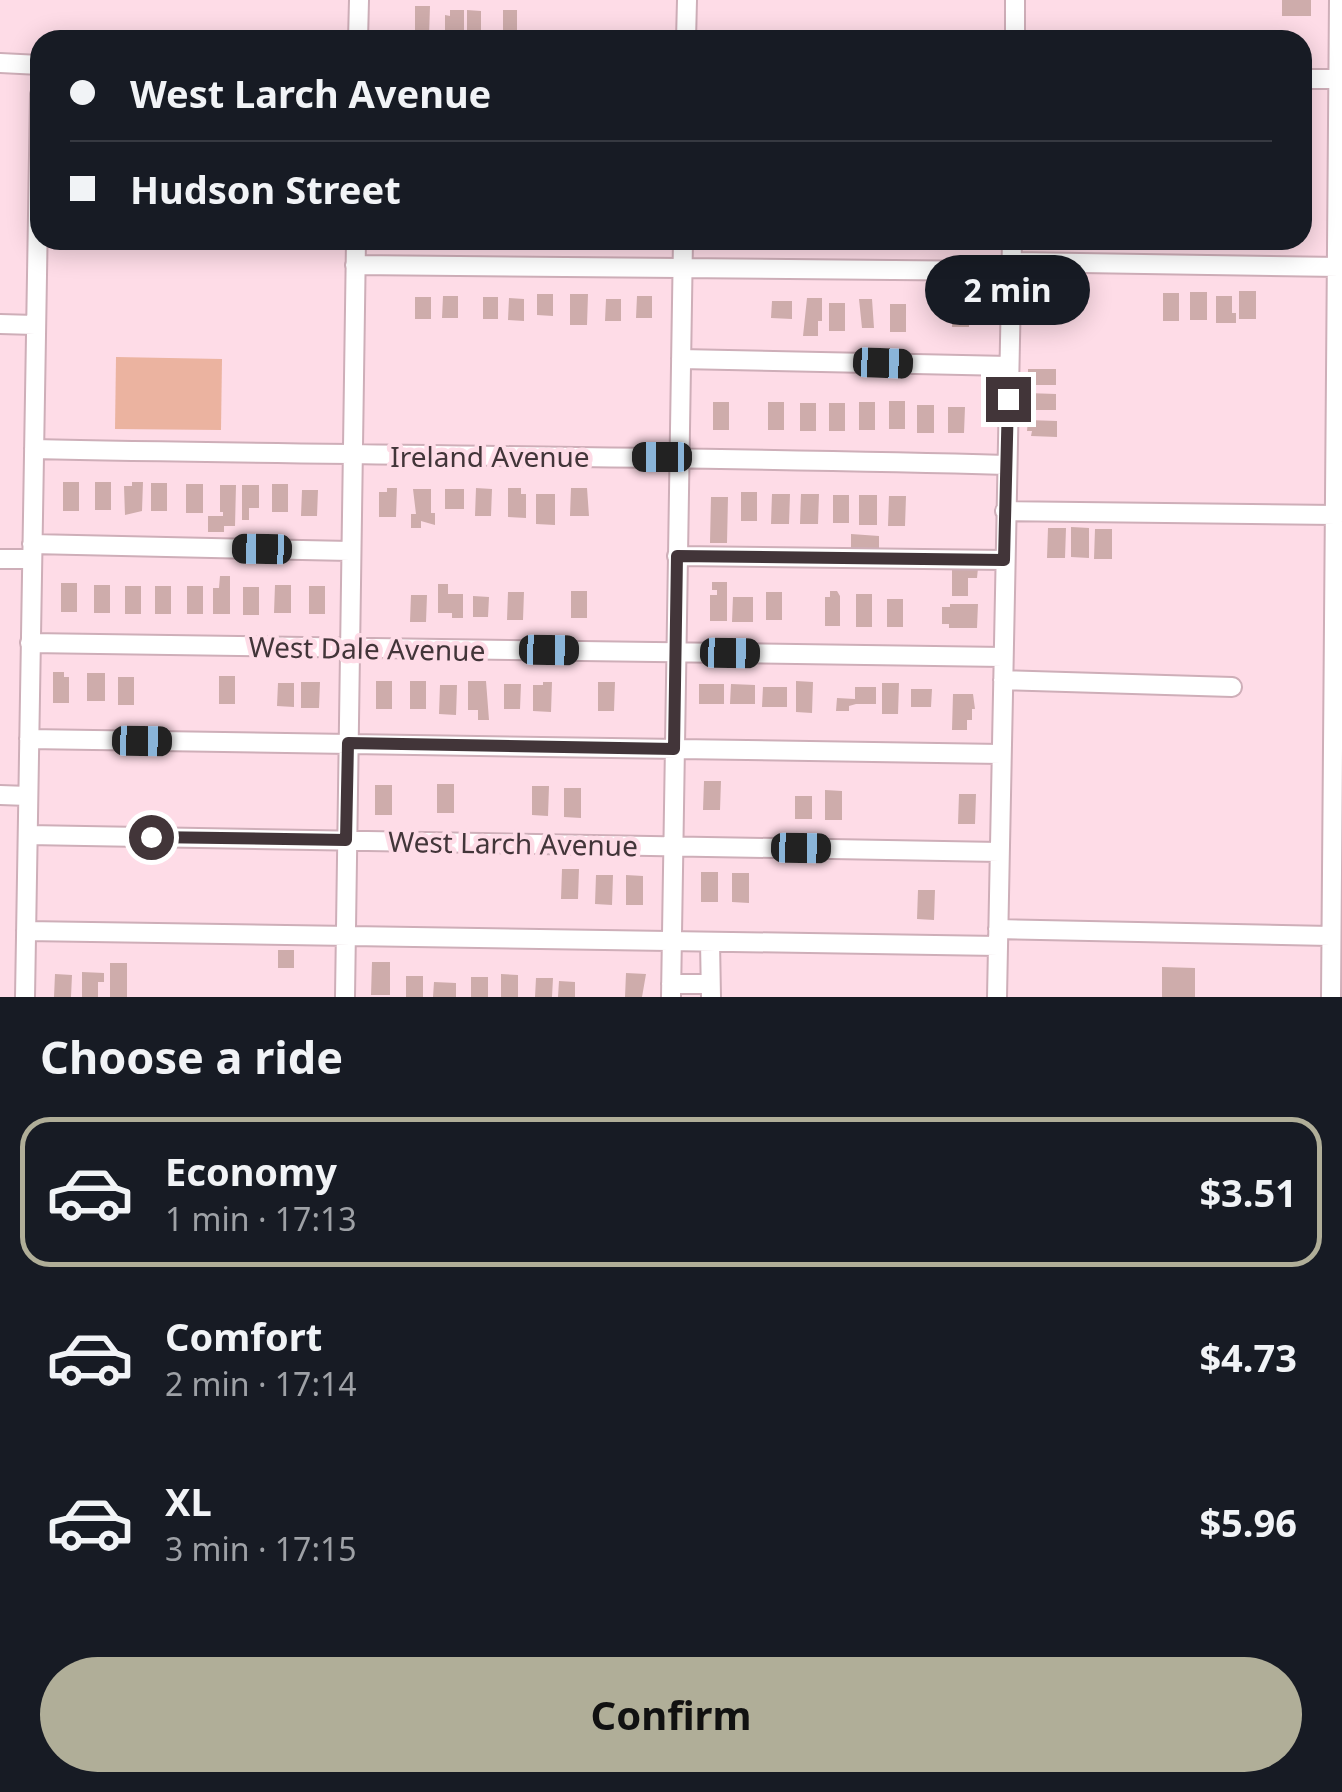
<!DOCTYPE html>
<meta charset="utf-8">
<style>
body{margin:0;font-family:"Noto Sans",sans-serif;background:#242831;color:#f1f3f6;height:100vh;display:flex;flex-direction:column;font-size:38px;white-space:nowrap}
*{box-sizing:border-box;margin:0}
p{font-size:32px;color:#9ea1a6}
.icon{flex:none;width:55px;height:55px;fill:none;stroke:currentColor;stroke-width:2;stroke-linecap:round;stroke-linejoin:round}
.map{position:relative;height:997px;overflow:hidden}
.sheet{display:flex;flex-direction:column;background:#171b24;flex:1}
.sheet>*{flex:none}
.guide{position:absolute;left:30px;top:30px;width:1282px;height:220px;border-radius:30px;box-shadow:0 5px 25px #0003;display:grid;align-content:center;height:220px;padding:0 40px;background:#171b24}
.end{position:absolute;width:45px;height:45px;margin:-22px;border:12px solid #423539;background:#fff;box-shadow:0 0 0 5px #fff}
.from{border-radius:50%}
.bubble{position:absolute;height:70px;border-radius:35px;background:#171b24;box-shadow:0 5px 25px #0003;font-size:32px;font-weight:700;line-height:70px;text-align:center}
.car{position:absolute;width:30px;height:60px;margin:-30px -15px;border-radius:12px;box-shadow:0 0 8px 2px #0007;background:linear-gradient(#222 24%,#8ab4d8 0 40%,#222 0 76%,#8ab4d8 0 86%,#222 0)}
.guide b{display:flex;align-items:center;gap:35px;height:95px;font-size:38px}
.guide b+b{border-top:2px solid #363941}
.guide i{width:25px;height:25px;background:#f1f3f6}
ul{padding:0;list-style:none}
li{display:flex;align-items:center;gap:30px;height:150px;margin:0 20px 15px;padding:0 20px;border:5px solid transparent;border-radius:30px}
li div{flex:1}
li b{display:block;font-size:38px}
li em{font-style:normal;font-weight:700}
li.current{border-color:#b0ae98}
li>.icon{width:90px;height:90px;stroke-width:1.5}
h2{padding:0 40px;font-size:45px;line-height:120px}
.button{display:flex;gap:20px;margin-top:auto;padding:20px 40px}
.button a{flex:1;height:115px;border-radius:60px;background:#b0ae98;color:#111;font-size:40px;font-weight:700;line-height:115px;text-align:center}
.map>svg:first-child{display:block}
</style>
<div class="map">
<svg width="1342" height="997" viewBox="0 0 1342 997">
<rect width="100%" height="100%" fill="#fedce7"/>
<!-- green -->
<path fill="#ebb3a0" d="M116,357L222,359L221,430L115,429Z"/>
<!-- building -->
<path fill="#ceacab" d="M1282,0H1311V16H1282Z
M415,6H430L429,36H415Z
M450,10H464V38H445V15L450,16Z
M467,10L481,11V40H467Z
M503,10H517V40H503Z
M1239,291H1256V319H1239Z
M1190,292H1207V320H1190Z
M1163,293H1179V321H1163Z
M537,294H553V316L537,315Z
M570,294H588L587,325H570Z
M443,296H458V318H442Z
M637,296H652V318H636Z
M1216,296H1232V313H1236V323H1216Z
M415,297H431V319H415Z
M483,297H498V319H483Z
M509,298L524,299V321L508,320Z
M807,298H822V321H818V336H803Z
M606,299H621V321H605Z
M859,299H872L874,328H862Z
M952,299H969V327H952Z
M772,301H792V319L771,318Z
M829,303H845V331H829Z
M890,304H906V332H890Z
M1028,369H1056V385H1028Z
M1027,393L1056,394V410H1031V404H1026Z
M889,401H905V429H889Z
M713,402H729V430H713Z
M768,402H784V430H768Z
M859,402H875V430H859Z
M800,403H816V431H800Z
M829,403H845V431H829Z
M917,405H934V433H917Z
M948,407H965L964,433H948Z
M1028,420L1057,421V437L1031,436L1032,431H1027Z
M63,482H79V511H63Z
M95,482H111V510H95Z
M132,482H143L142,511L125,515L124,486H132Z
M151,483H167V511H151Z
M186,484H203V513H186Z
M272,484H288V512H272Z
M220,485H236L235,526H224V532H208V516H223V512H220Z
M242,485H259V508H249V520H242Z
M387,488H397L396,517H379V492H387Z
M476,488L492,489L491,516H475Z
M508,488H521V494H526V518L508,517Z
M571,488H587L589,516H570Z
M413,489H431V513H435V525L421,521V528H411V514H416Z
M445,489H464V509H445Z
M302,490H318L317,516H301Z
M741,492H757V521H741Z
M536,494H555V525L536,524Z
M772,494H790L789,524H771Z
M801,494H819L818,524H800Z
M833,495H849V523H833Z
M859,495H877V525H859Z
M889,496H906L905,526H888Z
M711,497H728L727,543H710Z
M1071,527L1089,528V558L1071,557Z
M1048,528H1066L1065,558H1047Z
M1095,529H1112V559H1094Z
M851,534L879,536V549L851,550Z
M952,568H978L977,578H968V596H952Z
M220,576H230V614H213V588H219Z
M712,582H727V621H710V595H717V590H712Z
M61,583H77V612H61Z
M438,584H448V594H463V618H452V613H438Z
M94,585H110V613H94Z
M275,585H291V613H274Z
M125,586H141V614H125Z
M155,586H171V614H155Z
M187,586H203V614H187Z
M309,586H325V614H309Z
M243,587H259V615H243Z
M571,591H587V618H571Z
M830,591H837L840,596V626H825V597H830Z
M508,592H524L523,620H507Z
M766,592H782V620H766Z
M856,594H872V627H856Z
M411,595H427L426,622H410Z
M473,596L489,597L488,617H473Z
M733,597H753V622H732Z
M887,599H903V627H887Z
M950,604H978L977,628H949V624H942V607H950Z
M53,672H64V677H69V703H53Z
M87,673H105V701H87Z
M219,676H235V704H219Z
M118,677H134V705H118Z
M376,681H392V709H376Z
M410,681H426V709H410Z
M468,681H486L489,720H478V710H468Z
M796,681L813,682L812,713L796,712Z
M301,682H320L319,708H301Z
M543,682H552L551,712L533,711V685H543Z
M598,682H615L614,711H598Z
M278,683H294V707L277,706Z
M882,683H899L898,714H882Z
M504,684H521L520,709H504Z
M699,684H724V704H699Z
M731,684L755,685V704H730Z
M440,685H457L456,715L439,714Z
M763,687H787V707H762Z
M855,687H876V704H856L849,706V711H836L837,698L855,699Z
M911,689H932L931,707H911Z
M953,694H973L975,709H972V720H967V730H952Z
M704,781H721L720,810H703Z
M437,784H454V813H437Z
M375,785H392V815H375Z
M532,786H549L548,816L532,815Z
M564,788H581V818L564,817Z
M825,790L842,791V820H825Z
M959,794H976L975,824H958Z
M795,796H812V819H795Z
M562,869H579L578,899H561Z
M701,872H718V902H701Z
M732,873H749V903L732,902Z
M596,875H613L612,905L595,904Z
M626,875L643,876V905H626Z
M918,890H935L934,920L917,919Z
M278,950H294V968H278Z
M372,962H390V995H371Z
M110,963H127V997H110Z
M1162,967L1195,968V997H1162Z
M82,972L104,973V982H98V997H82Z
M626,973L646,974L642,997H625Z
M55,974L72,975L71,997H54Z
M501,974L518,975V997H501Z
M406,976H423V997H406Z
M471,977H488V997H471Z
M536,978H553L552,997H535Z
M559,981L575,982V997H558Z
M434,982L456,983V997H433Z"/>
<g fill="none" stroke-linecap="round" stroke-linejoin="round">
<!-- minor casing -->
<g stroke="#ceaeb8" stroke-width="22">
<path id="minor" d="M358,40L359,0
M686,40L687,0
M1015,40V0
M0,63L40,65
M1302,79H1342
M355,265L998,271L1012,262L1339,267
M0,324L35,325
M681,359L1009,366
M34,449C358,456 682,456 1006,465
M1005,511L1336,515
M32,544L350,551
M677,556L1004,560
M0,559H31
M30,643L1003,657
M1003,680L1232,687
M29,739L1001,754
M0,795L28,796
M28,835L999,852
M998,929L1330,936
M26,931L998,946
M710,942L711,997
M671,984H710
M25,997L40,95
M345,997L356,240
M671,997L683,240
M997,997L1012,240
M1331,997L1339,0"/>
</g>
<!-- minor -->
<use href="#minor" stroke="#fff" stroke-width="18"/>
</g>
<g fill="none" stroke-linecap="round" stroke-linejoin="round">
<!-- route -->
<path stroke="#423539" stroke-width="12" d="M151,837L346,840L348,743L674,749L677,556L1004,560L1008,399"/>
</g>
<g text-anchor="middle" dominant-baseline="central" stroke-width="9" stroke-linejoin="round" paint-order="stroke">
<!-- street labels -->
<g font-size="28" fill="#423539" stroke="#fedce7">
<text x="490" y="456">Ireland Avenue</text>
<text transform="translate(367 648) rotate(1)">West Dale Avenue</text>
<text transform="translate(513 843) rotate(1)">West Larch Avenue</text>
</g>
</g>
</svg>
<i class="end from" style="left:151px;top:837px"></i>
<i class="end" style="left:1008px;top:399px"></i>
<div class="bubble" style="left:925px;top:255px;width:165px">2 min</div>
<i class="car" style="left:883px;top:363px;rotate:92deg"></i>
<i class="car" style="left:662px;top:457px;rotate:270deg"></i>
<i class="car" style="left:262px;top:549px;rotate:271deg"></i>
<i class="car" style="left:549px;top:650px;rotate:91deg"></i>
<i class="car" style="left:730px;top:653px;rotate:91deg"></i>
<i class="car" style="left:142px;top:741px;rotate:91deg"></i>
<i class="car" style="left:801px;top:848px;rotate:91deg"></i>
<div class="guide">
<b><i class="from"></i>West Larch Avenue</b>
<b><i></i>Hudson Street</b>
</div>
</div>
<section class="sheet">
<h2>Choose a ride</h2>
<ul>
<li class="current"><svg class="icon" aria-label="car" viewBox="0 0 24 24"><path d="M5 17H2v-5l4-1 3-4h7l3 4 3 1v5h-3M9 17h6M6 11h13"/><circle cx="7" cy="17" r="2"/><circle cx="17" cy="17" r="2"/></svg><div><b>Economy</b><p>1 min · 17:13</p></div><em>$3.51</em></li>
<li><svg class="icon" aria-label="car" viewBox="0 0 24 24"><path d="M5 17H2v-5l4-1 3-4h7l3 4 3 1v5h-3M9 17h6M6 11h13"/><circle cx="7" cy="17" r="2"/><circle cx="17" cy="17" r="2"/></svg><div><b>Comfort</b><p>2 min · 17:14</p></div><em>$4.73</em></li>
<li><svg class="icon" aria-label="car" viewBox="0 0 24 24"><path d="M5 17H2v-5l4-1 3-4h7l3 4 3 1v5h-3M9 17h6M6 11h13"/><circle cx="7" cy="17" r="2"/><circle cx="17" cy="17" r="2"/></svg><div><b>XL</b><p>3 min · 17:15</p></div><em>$5.96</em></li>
</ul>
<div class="button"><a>Confirm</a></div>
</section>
